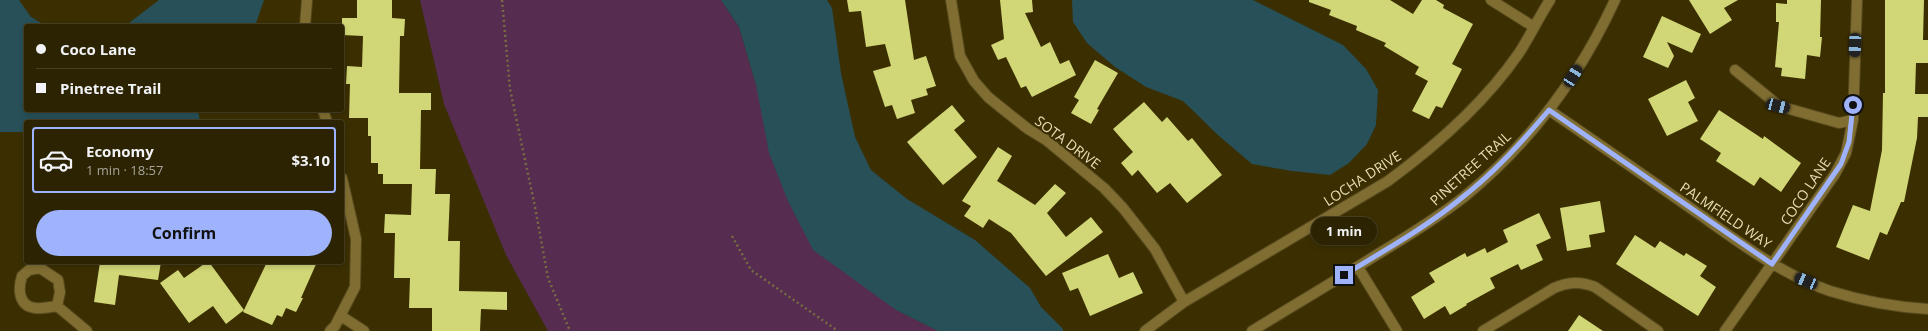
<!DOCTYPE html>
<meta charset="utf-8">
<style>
body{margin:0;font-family:"Open Sans",sans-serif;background:#382f11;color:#f1f3f6;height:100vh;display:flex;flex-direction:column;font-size:15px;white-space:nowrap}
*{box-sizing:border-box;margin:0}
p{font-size:13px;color:#a6a499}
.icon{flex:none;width:22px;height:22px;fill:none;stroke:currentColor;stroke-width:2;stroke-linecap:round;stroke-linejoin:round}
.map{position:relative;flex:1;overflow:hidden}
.side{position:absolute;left:24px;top:120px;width:320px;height:144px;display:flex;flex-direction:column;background:#2c2302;border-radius:4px;box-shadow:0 2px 6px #0003,0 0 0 1px #484024}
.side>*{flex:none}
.banner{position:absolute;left:24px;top:24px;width:320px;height:88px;border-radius:4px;box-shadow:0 2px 6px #0003,0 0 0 1px #484024;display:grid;align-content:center;height:88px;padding:0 12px;background:#2c2302}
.end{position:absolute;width:18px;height:18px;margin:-9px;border:5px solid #9fb3fd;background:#111;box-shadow:0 0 0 2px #111}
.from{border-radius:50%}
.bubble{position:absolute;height:28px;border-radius:14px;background:#2c2302;box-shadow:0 2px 6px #0003,0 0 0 1px #484024;font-size:13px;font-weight:700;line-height:28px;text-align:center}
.car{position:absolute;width:12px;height:24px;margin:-12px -6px;border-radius:5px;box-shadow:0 0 3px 1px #0007;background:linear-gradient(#222 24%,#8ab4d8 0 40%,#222 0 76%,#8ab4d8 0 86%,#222 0)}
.banner b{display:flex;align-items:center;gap:14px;height:38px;font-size:15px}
.banner b+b{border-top:1px solid #484024}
.banner i{width:10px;height:10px;background:#f1f3f6}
ul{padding:7px 0 0;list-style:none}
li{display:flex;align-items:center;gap:12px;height:66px;margin:0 8px 6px;padding:0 4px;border:2px solid #484024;border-radius:4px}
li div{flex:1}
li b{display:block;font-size:15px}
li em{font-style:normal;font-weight:700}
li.active{border-color:#9fb3fd}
li>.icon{width:36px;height:36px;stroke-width:1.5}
.action{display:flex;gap:8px;margin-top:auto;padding:8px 12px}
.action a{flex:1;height:46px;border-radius:24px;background:#9fb3fd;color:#111;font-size:16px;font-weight:700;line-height:46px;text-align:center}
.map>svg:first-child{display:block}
</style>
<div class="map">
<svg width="1928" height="331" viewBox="0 0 1928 331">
<rect width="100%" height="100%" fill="#3b2f02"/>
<!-- green -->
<path fill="#562c51" d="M420,0H721L739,27L756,85L896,310L938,331H548L506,255L444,104Z"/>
<!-- water -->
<path fill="#275058" d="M0,0H19L31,17L46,26H26V110H198L200,122H26V132H0Z
M159,0H264L255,26H125Z
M721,0H827L832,8L841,73L855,137L871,170L907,199L975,240L1030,288L1041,307L1063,329V331H938L896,310L813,250L788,201L769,153L756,85L739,27Z
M1072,0H1253L1343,45L1366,69L1378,90L1376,125L1367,144L1349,163L1330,175L1292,171L1252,164L1219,136L1183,101L1146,87L1115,67L1087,43L1073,22Z"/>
<!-- building -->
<path fill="#d1d776" d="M357,0H392V18L405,19L404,36H400L399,93H431V110H421L420,169H436L435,194H450L448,241H460L459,291L507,292V310L481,309L480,331H432V308H409L410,278H394L395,233H384L385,214L411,215L412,184H383V174H378V163H371V136H368V118H349L350,84H346L347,66L362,67L363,36L342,35V18H357Z
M847,0H905L914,60L926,56L936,86L926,89L928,95L911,100L915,113L897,119L892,105L885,107L873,71L891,66L885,44L866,47L861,11L849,12Z
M1000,0H1032L1033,12L1025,13L1041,47L1050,42L1060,64L1069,60L1076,75L1032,97L1026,86L1021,88L1006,57L998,60L991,45L1004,39Z
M1309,0H1390L1413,14L1422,0H1436L1444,5L1443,8L1473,24L1452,64L1462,69L1442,108L1436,106L1429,119L1412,111L1428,81L1415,74L1419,67L1384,46L1386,43L1356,30L1357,26L1329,15L1331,10L1309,2Z
M1689,0H1738L1724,8L1732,20L1710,34Z
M1787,0H1821L1820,37H1822L1820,57L1807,55L1805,79L1781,76L1782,68L1775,67L1779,22H1776V3L1787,4Z
M1885,0H1924L1923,40H1928V63H1916L1915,94H1928V117H1918L1917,138L1904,202H1901L1887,235L1880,232L1869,260L1836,247L1853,205L1870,211L1882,150L1883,93H1885Z
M1662,16L1701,34L1692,53L1667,42L1674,56L1668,68L1643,57Z
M1095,60L1118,73L1097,109L1099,110L1091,124L1071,113L1079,100L1074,97Z
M1686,80L1695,98L1688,102L1698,121L1667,136L1648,99Z
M1144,102L1162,122L1167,117L1188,141L1192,138L1222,175L1187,203L1170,183L1157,193L1138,170L1132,176L1121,163L1133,152L1113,129Z
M952,105L965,121L954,130L977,157L943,185L907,142Z
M1719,110L1763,139L1764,136L1801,163L1781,192L1760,177L1754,186L1716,161L1721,153L1700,139Z
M998,147L1012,156L997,181L1035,205L1055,184L1066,193L1047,213L1066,237L1091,217L1103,232L1046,276L1011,233L989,219L983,228L964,216L971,206L962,201Z
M1600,201L1605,232L1589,235L1591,247L1567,251L1560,208Z
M1539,213L1551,238L1536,245L1543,260L1521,270L1518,264L1490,278L1495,288L1466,304L1467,305L1450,315L1445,306L1424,319L1411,297L1435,282L1429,273L1465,253L1467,257L1485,248L1487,253L1508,242L1503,230Z
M1635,235L1655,248L1660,241L1684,256L1686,253L1707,266L1700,276L1716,287L1698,316L1616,264Z
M1108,254L1119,278L1133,272L1143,293L1090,316L1078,288L1070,291L1062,273Z
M100,262H161L158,280L119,275L115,305L94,302Z
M207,262H209L244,310L267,262H317L301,298H303L296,312L286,308L282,317L277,315L272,325L243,312L244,310L226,324L213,306L189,323L160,283L178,270L184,278Z
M1579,315L1603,331H1568Z"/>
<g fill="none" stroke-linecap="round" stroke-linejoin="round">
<!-- minor casing -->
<g stroke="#574b1f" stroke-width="12">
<path id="minor" d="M951,0L960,56L974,81L988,97L1004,110L1028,129L1046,140L1104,188L1123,208L1155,249L1184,302
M1491,0L1534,27
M305,26L307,0
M1735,70L1779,106L1839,123L1853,120
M323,110L327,122
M1549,110C1599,144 1649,179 1699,214C1740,243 1781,274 1830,291C1862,301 1894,307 1928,309
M1358,267L1397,331
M57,306L60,292L58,280L40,268L29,270L22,276C18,288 18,306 35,308C42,309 50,307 57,306L87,331
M341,316L364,331
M330,331L335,326L355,287L356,239L342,178
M1145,331L1184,302L1388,181C1437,145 1484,104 1519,53C1530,36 1539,17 1550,0
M1252,331C1294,305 1337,280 1378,254C1408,236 1437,218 1464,197C1529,144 1580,76 1615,0
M1483,331L1554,288C1568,282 1580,281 1595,287L1658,331
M1725,331L1835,174L1846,153L1853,120L1857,0"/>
</g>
<!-- path -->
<path stroke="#786c41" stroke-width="2.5" stroke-dasharray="2 3" stroke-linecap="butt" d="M502,0L510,89L535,207L548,278L570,331
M732,236L751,270L838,331"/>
<!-- minor -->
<use href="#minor" stroke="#806d32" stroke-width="10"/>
</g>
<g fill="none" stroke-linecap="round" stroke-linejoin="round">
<!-- route -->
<path stroke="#9fb3fd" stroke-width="5" d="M1344,275C1385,250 1427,227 1464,196C1496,171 1523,141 1549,110L1772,264L1841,164L1849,142L1853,105"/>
</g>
<g text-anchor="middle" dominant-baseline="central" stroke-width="4" stroke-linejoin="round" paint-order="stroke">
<!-- street labels -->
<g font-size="14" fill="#e8dcb7" stroke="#3b2f02">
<text transform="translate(1068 142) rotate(37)">SOTA DRIVE</text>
<text transform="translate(1470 168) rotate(-42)">PINETREE TRAIL</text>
<text transform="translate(1362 178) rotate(-33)">LOCHA DRIVE</text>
<text transform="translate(1805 191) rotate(-56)">COCO LANE</text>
<text transform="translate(1726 215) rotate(34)">PALMFIELD WAY</text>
</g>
</g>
</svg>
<i class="end from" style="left:1853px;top:105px"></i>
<i class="end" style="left:1344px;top:275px"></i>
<div class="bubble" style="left:1311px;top:217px;width:66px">1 min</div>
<i class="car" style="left:1855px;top:45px;rotate:182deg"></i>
<i class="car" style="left:1573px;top:76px;rotate:33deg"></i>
<i class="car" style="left:1778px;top:106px;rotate:105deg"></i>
<i class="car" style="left:1806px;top:281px;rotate:293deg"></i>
<div class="banner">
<b><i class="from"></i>Coco Lane</b>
<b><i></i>Pinetree Trail</b>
</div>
<section class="side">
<ul>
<li class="active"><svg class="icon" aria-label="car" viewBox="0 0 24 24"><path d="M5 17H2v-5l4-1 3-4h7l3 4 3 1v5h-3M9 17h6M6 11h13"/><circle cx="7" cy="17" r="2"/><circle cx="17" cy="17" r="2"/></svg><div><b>Economy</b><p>1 min · 18:57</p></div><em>$3.10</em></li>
</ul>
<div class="action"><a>Confirm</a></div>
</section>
</div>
